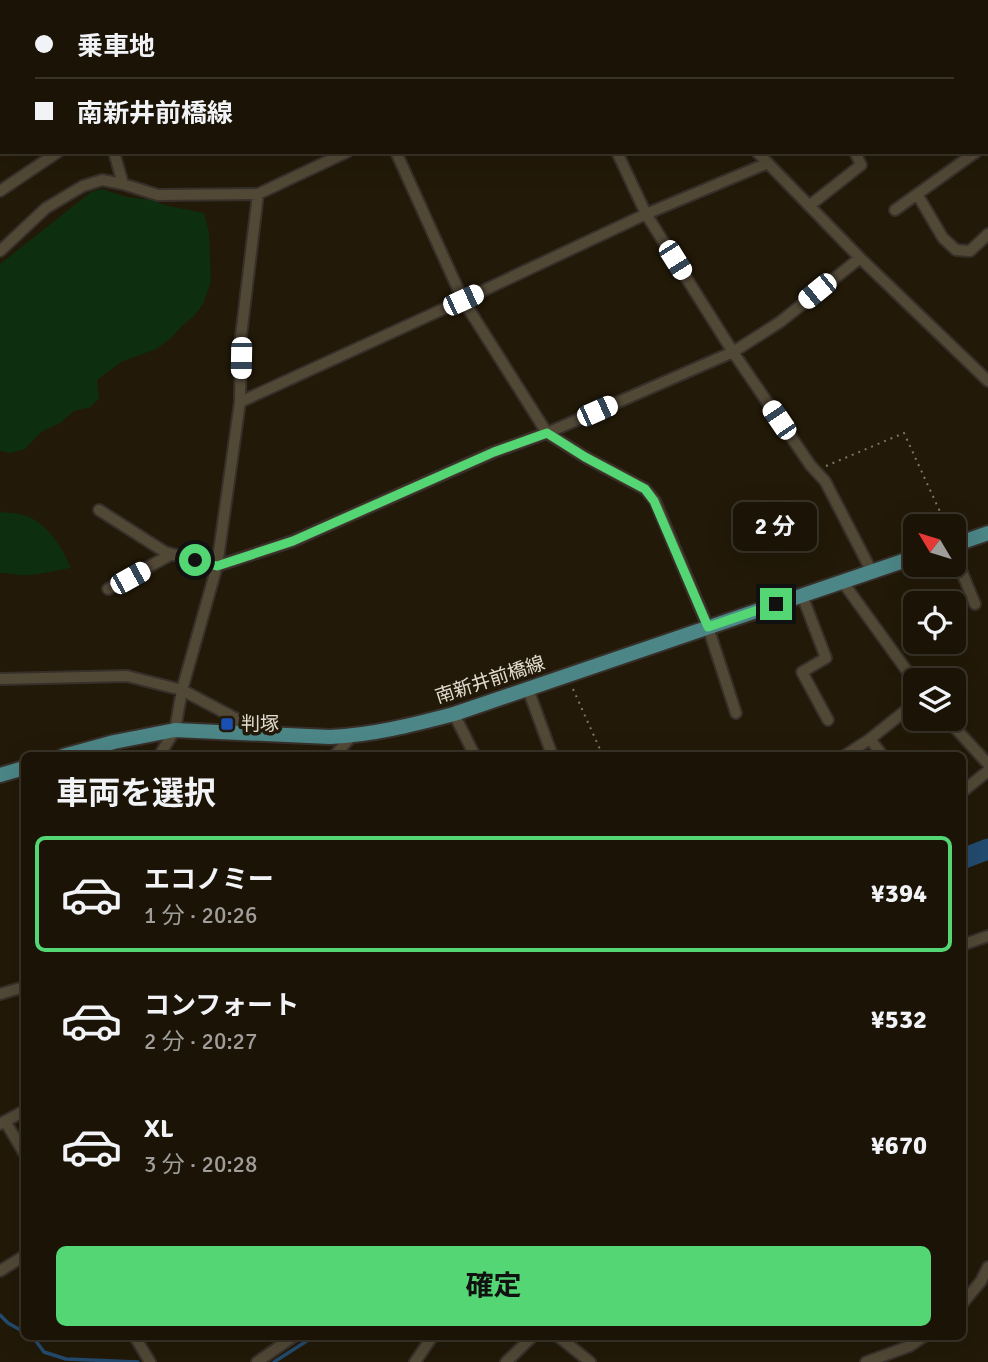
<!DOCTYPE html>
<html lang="ja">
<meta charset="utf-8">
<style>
body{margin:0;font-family:Signika,"Noto Sans JP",sans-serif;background:#272014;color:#f1f3f6;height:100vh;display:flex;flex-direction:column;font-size:26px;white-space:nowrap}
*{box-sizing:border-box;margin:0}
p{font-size:23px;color:#9f9e9b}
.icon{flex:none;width:38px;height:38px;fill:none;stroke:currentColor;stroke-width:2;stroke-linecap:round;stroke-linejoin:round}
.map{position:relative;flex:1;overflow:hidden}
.side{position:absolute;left:21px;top:752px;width:945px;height:588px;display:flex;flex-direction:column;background:#1a1306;border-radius:10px;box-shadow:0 7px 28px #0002,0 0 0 2px #383228}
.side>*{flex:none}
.hud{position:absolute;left:0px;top:0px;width:989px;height:154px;box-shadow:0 7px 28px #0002,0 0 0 2px #383228;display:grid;align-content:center;height:154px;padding:0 35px;background:#1a1306}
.needle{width:46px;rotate:308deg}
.tools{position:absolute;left:903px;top:514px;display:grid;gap:14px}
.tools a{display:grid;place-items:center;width:63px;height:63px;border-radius:10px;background:#1a1306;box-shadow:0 7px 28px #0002,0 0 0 2px #383228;font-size:35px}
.end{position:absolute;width:32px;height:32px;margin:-16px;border:9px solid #53d673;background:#111;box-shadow:0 0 0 4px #111}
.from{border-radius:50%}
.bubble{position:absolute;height:49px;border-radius:10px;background:#1a1306;box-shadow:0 7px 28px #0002,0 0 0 2px #383228;font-size:23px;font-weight:700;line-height:49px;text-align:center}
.car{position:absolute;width:21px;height:42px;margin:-21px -10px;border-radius:9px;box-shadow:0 0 5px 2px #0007;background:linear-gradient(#fff 24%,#345 0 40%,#fff 0 76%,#345 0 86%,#fff 0)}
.hud b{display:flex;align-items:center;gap:24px;height:66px;font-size:26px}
.hud b+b{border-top:2px solid #383228}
.hud i{width:18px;height:18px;background:#f1f3f6}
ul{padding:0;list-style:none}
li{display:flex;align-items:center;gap:21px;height:116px;margin:0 14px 10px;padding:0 21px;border:4px solid transparent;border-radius:10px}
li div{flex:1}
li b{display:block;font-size:26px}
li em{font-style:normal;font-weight:700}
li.selected{border-color:#53d673}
li>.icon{width:63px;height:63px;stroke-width:1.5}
h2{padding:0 35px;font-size:32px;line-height:84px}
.primary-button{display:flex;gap:14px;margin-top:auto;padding:14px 35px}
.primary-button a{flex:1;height:80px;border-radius:10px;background:#53d673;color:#111;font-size:28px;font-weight:700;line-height:80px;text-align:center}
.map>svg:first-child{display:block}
</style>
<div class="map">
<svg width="988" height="1362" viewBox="0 0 988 1362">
<rect width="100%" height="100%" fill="#221908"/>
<!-- green -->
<path fill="#0d2f0f" d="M102,189L126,197L153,200L164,205L204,213L209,232L211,282L203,304L194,316L181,327L170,339L156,349L121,362L97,380L99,398L91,407L74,411L60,423L41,432L25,449L10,453L0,451V264L91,192Z
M0,510L1,512C10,513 21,513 29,517C49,526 63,549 71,568C57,570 44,574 30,575C19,576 10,573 0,573Z"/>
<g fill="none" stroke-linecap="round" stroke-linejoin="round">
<!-- stream -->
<path stroke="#234b6f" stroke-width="3.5" d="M0,1315L8,1323L24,1332
M33,1337L44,1352L66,1359L138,1362
M274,1362L313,1337"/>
<!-- river -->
<path stroke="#234b6f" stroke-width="21" d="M962,859L988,849"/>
<!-- minor casing -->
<g stroke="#37302a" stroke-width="14">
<path id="minor" d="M505,0L507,2
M47,2L49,0
M163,2L164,0
M400,2V0
M987,3L988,2
M0,34L2,33
M987,57L988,56
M0,101L2,104
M0,119L2,118
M987,144H988
M114,152L123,184
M396,152L463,300L547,433L585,457L645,489L655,501L708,627L736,713
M617,152L646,214L733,352L811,466L825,481L872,572
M757,152L860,258L988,381
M0,191L58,152
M917,194L943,238L956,250L970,251L988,234
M809,206L861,165L855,152
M895,210L976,152
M0,251L46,208L83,186L102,180L123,184L158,195L258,194L347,152
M240,402L463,300L646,214L768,163
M99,510L165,552L217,566L293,541L494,452L547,433L733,352L780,322L860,258
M954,553L975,604
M842,581L915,682
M108,589L172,554
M802,595L826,658L802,672L828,720
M0,679L127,676L182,690L235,718L251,733
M528,689L551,752L550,756
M454,714L475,756
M947,719L988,764
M870,739L883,756
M159,756L175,730L182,690L217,566L240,402L241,336L258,194
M334,756L352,736
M844,756L870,739L915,703
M962,792L988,771
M962,945L988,936
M0,994L24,987
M5,1121L24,1153
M0,1124L24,1111
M0,1271L24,1256
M962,1304L981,1281L988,1267
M135,1337L150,1362
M559,1337L590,1362
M257,1362L293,1337
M415,1362L432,1337
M506,1362L532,1337
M866,1362L910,1346L923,1337"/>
</g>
<!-- major casing -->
<g stroke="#37302a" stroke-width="18">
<path id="major" d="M808,0L811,2
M987,127L988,128
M954,545L988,533
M63,756L114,742L175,730L330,737C373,735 412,725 454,714L915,557
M0,775L24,768"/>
</g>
<!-- path -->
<path stroke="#7e7668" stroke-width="2" stroke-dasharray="2 5" stroke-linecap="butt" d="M826,466L904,433L947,527
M573,689L603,756"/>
<!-- minor -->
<use href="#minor" stroke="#524836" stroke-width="10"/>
<!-- major -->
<use href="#major" stroke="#4c8687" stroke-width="14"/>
</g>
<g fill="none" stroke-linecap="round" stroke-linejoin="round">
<!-- route -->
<path stroke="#53d673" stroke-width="9" d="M195,560L217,566L293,541L494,452L547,433L585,457L645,489L654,501L708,627L776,604"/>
</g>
<!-- markers -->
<rect fill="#1a4fb4" stroke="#221908" stroke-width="2.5" x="220" y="717" width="14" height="14" rx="3.5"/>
<g text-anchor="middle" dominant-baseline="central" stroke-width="7" stroke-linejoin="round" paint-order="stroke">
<!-- street labels -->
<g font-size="19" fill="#e2dbd0" stroke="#221908">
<text transform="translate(490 680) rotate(-18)">南新井前橋線</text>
</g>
<!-- poi labels -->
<g font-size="19" fill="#e2dbd0" stroke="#221908" text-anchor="start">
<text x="241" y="724">判塚</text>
</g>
</g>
</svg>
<div class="tools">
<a><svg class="needle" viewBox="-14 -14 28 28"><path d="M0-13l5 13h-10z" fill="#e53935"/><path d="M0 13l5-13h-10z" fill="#9f9e9b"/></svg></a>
<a><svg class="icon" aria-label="locate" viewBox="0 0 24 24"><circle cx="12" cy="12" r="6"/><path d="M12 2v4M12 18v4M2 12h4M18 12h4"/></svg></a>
<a><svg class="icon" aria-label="layers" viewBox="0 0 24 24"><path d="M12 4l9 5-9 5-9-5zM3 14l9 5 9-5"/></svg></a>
</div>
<i class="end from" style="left:195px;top:560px"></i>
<i class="end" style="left:776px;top:604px"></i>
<div class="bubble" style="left:733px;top:502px;width:84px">2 分</div>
<i class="car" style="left:675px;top:260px;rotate:148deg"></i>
<i class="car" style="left:817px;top:291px;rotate:231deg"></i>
<i class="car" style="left:463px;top:300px;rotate:65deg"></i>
<i class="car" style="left:241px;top:358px;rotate:181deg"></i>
<i class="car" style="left:597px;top:411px;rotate:66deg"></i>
<i class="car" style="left:779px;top:420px;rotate:326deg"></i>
<i class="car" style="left:130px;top:578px;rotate:61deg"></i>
<div class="hud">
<b><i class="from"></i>乗車地</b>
<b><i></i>南新井前橋線</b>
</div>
<section class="side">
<h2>車両を選択</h2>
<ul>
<li class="selected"><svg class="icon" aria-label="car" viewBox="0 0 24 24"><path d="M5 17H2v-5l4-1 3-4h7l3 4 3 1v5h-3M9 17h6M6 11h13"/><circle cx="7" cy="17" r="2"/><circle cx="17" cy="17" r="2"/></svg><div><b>エコノミー</b><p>1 分 · 20:26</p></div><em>¥394</em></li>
<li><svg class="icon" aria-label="car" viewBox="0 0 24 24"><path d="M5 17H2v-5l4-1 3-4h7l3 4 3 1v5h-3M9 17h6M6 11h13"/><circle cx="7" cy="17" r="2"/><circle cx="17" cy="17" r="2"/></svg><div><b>コンフォート</b><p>2 分 · 20:27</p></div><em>¥532</em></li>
<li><svg class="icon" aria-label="car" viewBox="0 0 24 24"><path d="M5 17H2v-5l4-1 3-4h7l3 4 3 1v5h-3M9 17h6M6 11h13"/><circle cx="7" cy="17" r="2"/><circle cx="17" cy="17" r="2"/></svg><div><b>XL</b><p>3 分 · 20:28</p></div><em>¥670</em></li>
</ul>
<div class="primary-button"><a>確定</a></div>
</section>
</div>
